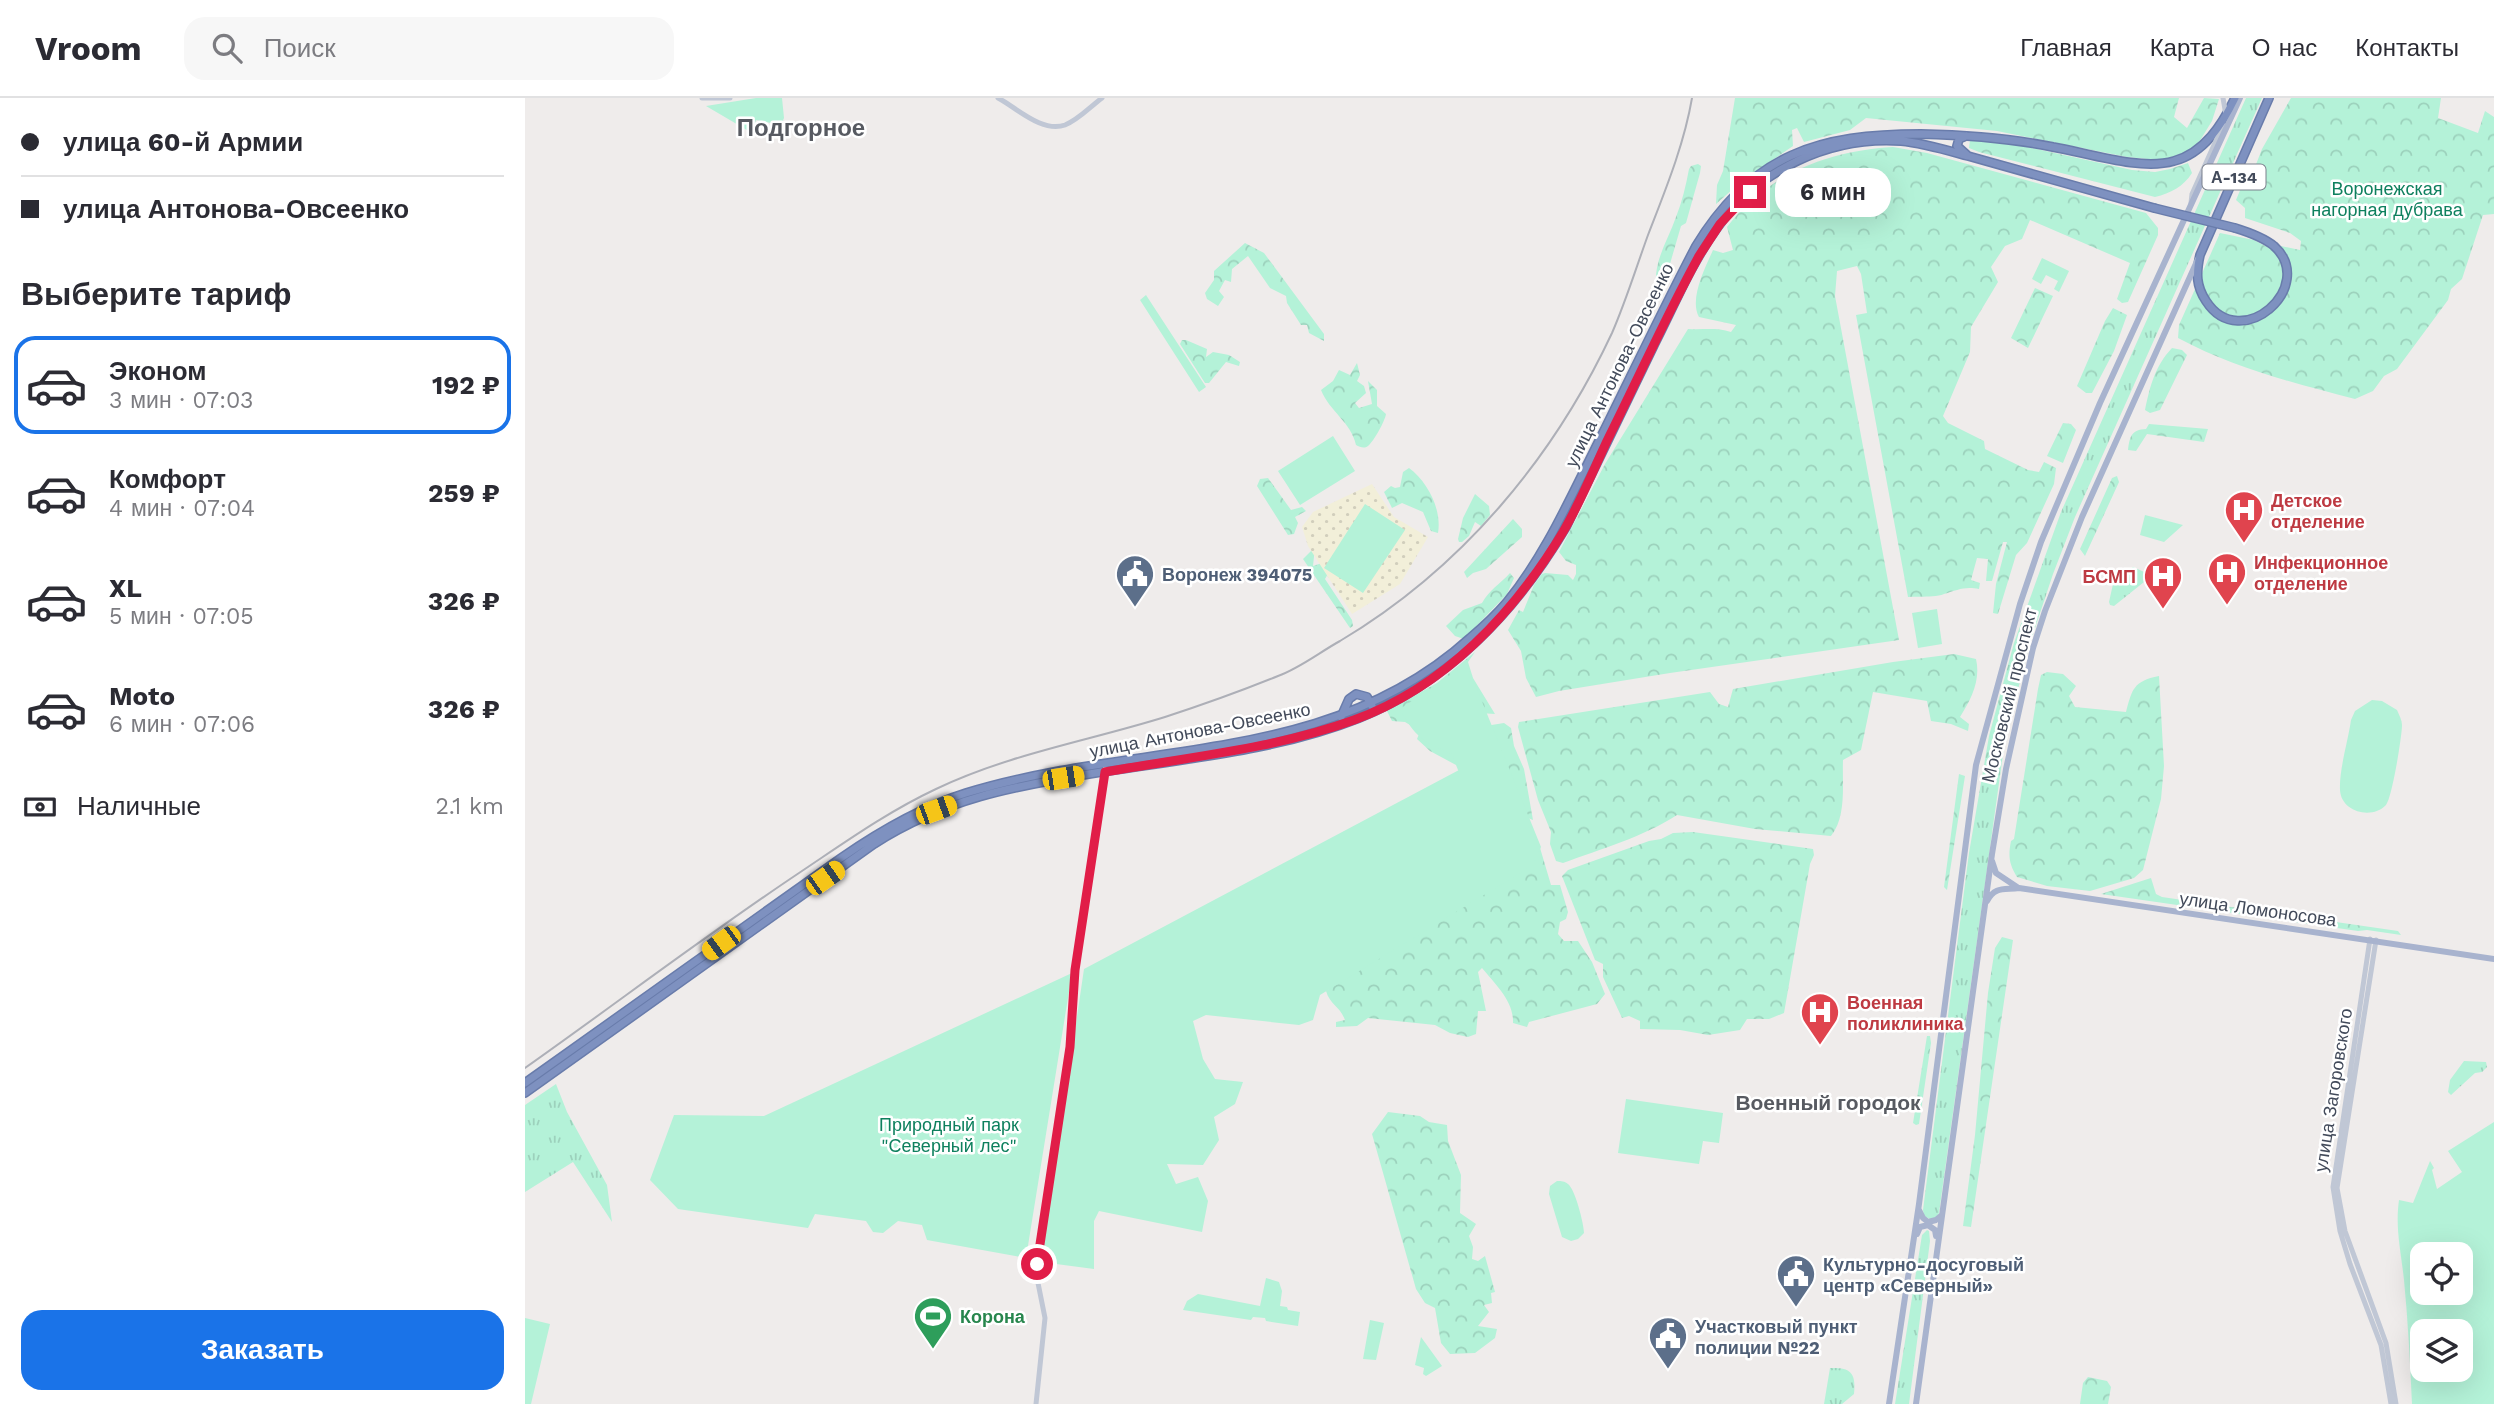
<!DOCTYPE html>
<html lang="ru">
<meta charset="utf-8">
<style>
body{margin:0;font-family:"Work Sans",sans-serif;background:#f7f7f7;color:#2b2b33;height:100vh;display:flex;flex-direction:column;font-size:26px;white-space:nowrap}
*{box-sizing:border-box;margin:0}
p{font-size:23px;color:#7c7c81}
.icon{flex:none;width:38px;height:38px;fill:none;stroke:currentColor;stroke-width:2;stroke-linecap:round;stroke-linejoin:round}
.map{position:relative;flex:1;overflow:hidden}
.sheet{display:flex;flex-direction:column;background:#fff;width:525px}
.sheet>*{flex:none}
.guide{display:grid;align-content:center;height:154px;padding:0 21px;background:#fff}
.buttons{position:absolute;left:1885px;top:1144px;display:grid;gap:14px}
.buttons a{display:grid;place-items:center;width:63px;height:63px;border-radius:14px;background:#fff;box-shadow:0 7px 28px #0002;font-size:35px}
.end{position:absolute;width:32px;height:32px;margin:-16px;border:9px solid #e11d48;background:#fff;box-shadow:0 0 0 4px #fff}
.from{border-radius:50%}
.bubble{position:absolute;height:49px;border-radius:21px;background:#fff;box-shadow:0 7px 28px #0002;font-size:23px;font-weight:700;line-height:49px;text-align:center}
.car{position:absolute;width:21px;height:42px;margin:-21px -10px;border-radius:9px;box-shadow:0 0 5px 2px #0007;background:linear-gradient(#f5c518 24%,#345 0 40%,#f5c518 0 76%,#345 0 86%,#f5c518 0)}
.guide b{display:flex;align-items:center;gap:24px;height:66px;font-size:26px}
.guide b+b{border-top:2px solid #e1e1e2}
.guide i{width:18px;height:18px;background:#2b2b33}
ul{padding:0;list-style:none}
li{display:flex;align-items:center;gap:21px;height:98px;margin:0 14px 10px;padding:0 7px;border:4px solid transparent;border-radius:21px}
li div{flex:1}
li b{display:block;font-size:26px}
li em{font-style:normal;font-weight:700}
li.on{border-color:#1a73e8}
li>.icon{width:63px;height:63px;stroke-width:1.5}
h2{padding:0 21px;font-size:32px;line-height:84px}
.pay{display:flex;align-items:center;gap:18px;height:77px;padding:0 21px;font-size:26px}
.pay p{margin-inline-start:auto}
.action{display:flex;gap:14px;margin-top:auto;padding:14px 21px}
.action a{flex:1;height:80px;border-radius:21px;background:#1a73e8;color:#fff;font-size:28px;font-weight:700;line-height:80px;text-align:center}
header{display:flex;align-items:center;gap:42px;box-sizing:border-box;height:98px;padding:0 35px;background:#fff;border-bottom:2px solid #e1e1e2}
header strong{font-size:33px}
nav{display:flex;gap:38px;margin-inline-start:auto;font-size:24px}
.search{width:490px;height:63px;background:#f7f7f7;display:flex;align-items:center;gap:18px;box-sizing:border-box;padding:0 24px;border-radius:21px;color:#7c7c81;font-size:26px}
main{display:flex;flex:1;min-height:0}
.map>svg:first-child{display:block}
</style>
<header>
<strong>Vroom</strong>
<div class="search"><svg class="icon" aria-label="search" viewBox="0 0 24 24"><circle cx="10" cy="10" r="6"/><path d="M15 15l6 6"/></svg>Поиск</div>
<nav><a>Главная</a><a>Карта</a><a>О нас</a><a>Контакты</a></nav>
</header>
<main>
<section class="sheet">
<div class="guide">
<b><i class="from"></i>улица 60-й Армии</b>
<b><i></i>улица Антонова-Овсеенко</b>
</div>
<h2>Выберите тариф</h2>
<ul>
<li class="on"><svg class="icon" aria-label="car" viewBox="0 0 24 24"><path d="M5 17H2v-5l4-1 3-4h7l3 4 3 1v5h-3M9 17h6M6 11h13"/><circle cx="7" cy="17" r="2"/><circle cx="17" cy="17" r="2"/></svg><div><b>Эконом</b><p>3 мин · 07:03</p></div><em>192 ₽</em></li>
<li><svg class="icon" aria-label="car" viewBox="0 0 24 24"><path d="M5 17H2v-5l4-1 3-4h7l3 4 3 1v5h-3M9 17h6M6 11h13"/><circle cx="7" cy="17" r="2"/><circle cx="17" cy="17" r="2"/></svg><div><b>Комфорт</b><p>4 мин · 07:04</p></div><em>259 ₽</em></li>
<li><svg class="icon" aria-label="car" viewBox="0 0 24 24"><path d="M5 17H2v-5l4-1 3-4h7l3 4 3 1v5h-3M9 17h6M6 11h13"/><circle cx="7" cy="17" r="2"/><circle cx="17" cy="17" r="2"/></svg><div><b>XL</b><p>5 мин · 07:05</p></div><em>326 ₽</em></li>
<li><svg class="icon" aria-label="car" viewBox="0 0 24 24"><path d="M5 17H2v-5l4-1 3-4h7l3 4 3 1v5h-3M9 17h6M6 11h13"/><circle cx="7" cy="17" r="2"/><circle cx="17" cy="17" r="2"/></svg><div><b>Moto</b><p>6 мин · 07:06</p></div><em>326 ₽</em></li>
</ul>
<div class="pay"><svg class="icon" aria-label="cash" viewBox="0 0 24 24"><path d="M3 7h18v10H3z"/><circle cx="12" cy="12" r="2"/></svg>Наличные<p>2.1 km</p></div>
<div class="action"><a>Заказать</a></div>
</section>
<div class="map">
<svg width="1969" height="1306" viewBox="0 0 1969 1306">
<defs>
<pattern id="grass-tufts" width="24" height="20" patternUnits="userSpaceOnUse" patternTransform="scale(1.75)"><rect width="24" height="20" fill="#b4f2d8"/><path d="M3 7l-1-3M5 7V3M7 7l1-3M15 17l-1-3M17 17v-4M19 17l1-3" fill="none" stroke="#9cd1bc"/></pattern>
<pattern id="forest-crowns" width="20" height="18" patternUnits="userSpaceOnUse" patternTransform="scale(1.75)"><rect width="20" height="18" fill="#b4f2d8"/><path d="M2 6a3 3 0 1 1 6 0M12 15a3 3 0 1 1 6 0" fill="none" stroke="#9cd1bc"/></pattern>
<pattern id="sand-dots" width="8" height="8" patternUnits="userSpaceOnUse" patternTransform="scale(1.75)"><rect width="8" height="8" fill="#f2efd9"/><path d="M2 2h.1M6 6h.1" fill="none" stroke="#d1cebc" stroke-width="1.8" stroke-linecap="round"/></pattern>
</defs>
<rect width="100%" height="100%" fill="#efeceb"/>
<!-- grass -->
<path fill="url(#grass-tufts)" d="M1721,0H1737L1550,419L1528,476L1504,548L1480,642L1414,1115L1411,1120L1405,1121L1399,1118L1398,1112L1444,755L1464,638L1489,545L1536,414Z
M1608,469L1626,477L1624,480L1589,508L1585,507L1584,504L1588,486Z
M1939,963L1961,964L1962,969L1957,974L1950,975L1926,997L1923,994L1925,982Z
M31,986L42,1014L82,1087L87,1124L48,1064L0,1094V1007Z
M1402,1132L1404,1133L1405,1143L1384,1306H1370L1397,1137Z
M1305,1270C1327,1269 1331,1276 1329,1296L1317,1306H1299Z"/>
<!-- forest -->
<path fill="url(#forest-crowns)" d="M1210,0H1654L1649,19L1662,30L1679,0L1694,1L1687,23L1671,49L1651,59L1633,62L1602,59L1472,33L1341,20L1325,32L1279,44L1272,30L1267,32L1268,48L1217,83L1191,106L1192,87L1198,73Z
M1766,0H1916L1913,20L1953,35L1960,13L1969,19V116L1958,117L1937,181L1926,191L1923,202L1872,271L1859,278L1848,293L1830,301C1769,285 1709,270 1653,240L1654,227L1695,135L1729,142L1744,150L1756,148L1775,152L1776,143L1765,135L1720,120V110L1711,102L1724,71L1730,69L1737,51Z
M1449,41L1493,47L1607,72L1630,74L1645,71L1663,65L1667,75C1658,89 1646,95 1630,99L1454,54L1444,50L1445,42Z
M1368,49L1402,55L1621,115L1633,130V137L1603,204L1597,205L1592,201L1605,165L1505,122L1497,141L1480,148L1466,169L1473,184L1446,229L1445,254L1418,318L1423,325L1459,343L1460,351L1503,372L1514,374L1519,364L1531,370L1529,386L1502,445L1491,457L1473,516L1468,515L1471,486L1482,444H1478L1467,483H1461L1463,461L1452,460L1446,482L1455,485L1454,491C1440,488 1432,492 1419,496C1409,500 1394,498 1383,499L1331,217L1342,215L1336,176L1332,168L1312,173L1310,198L1374,542L1145,575L1034,593L1011,599L1001,580L996,553L983,532L994,512L998,514L1009,487L1017,476L1020,475L1043,477L1048,482L1051,476V467L1041,463L1034,454L1080,366L1163,231C1179,232 1191,229 1206,234L1211,227L1174,219C1164,201 1180,170 1188,152L1198,155L1208,152L1202,129C1243,76 1302,53 1368,49Z
M1173,66L1176,68L1175,75L1161,125L1156,128L1140,183L1135,189L1131,187C1129,162 1143,142 1151,119C1157,104 1161,87 1164,71L1166,68Z
M720,145L739,155L799,236V243L784,235L782,227H776L762,205L761,198L745,190L723,158L707,171L706,184L700,182L694,193L699,199L693,208L682,201L680,195L689,182V173Z
M1510,190L1528,198L1503,250L1486,240Z
M1588,210L1602,217L1589,253L1567,295H1561L1552,288L1580,223Z
M657,242H661L682,251L681,259L688,254L704,257L715,264L714,268L701,264L684,285H680L655,246Z
M1647,250L1657,252L1662,257L1635,312L1625,315L1620,312C1625,288 1630,268 1647,250Z
M832,265L835,277L832,283L839,288L841,295L830,305L834,310L847,306L843,283L852,292V308L861,316C860,323 849,343 843,348C839,351 835,349 831,347C826,324 805,314 796,292L808,283L814,272L825,277Z
M1538,325L1546,326L1551,332L1538,365L1522,358Z
M1624,326L1683,331L1679,344L1622,336L1611,353L1603,352C1605,338 1606,332 1621,331Z
M884,370C903,384 917,412 913,435L906,433L898,414L877,405L867,410L859,394L866,388L870,390L875,389L878,374Z
M1592,378L1594,384L1560,458L1555,451L1587,380Z
M743,380L766,412L777,409L781,413L770,419L773,425L769,436L763,437L732,388L735,381Z
M950,396L964,408L965,417L956,428L950,424L944,438L937,444H934L933,441L938,420Z
M988,421L997,431V439L961,471L948,475L942,480L939,474Z
M790,449L788,468L797,465L804,474L800,481L827,522L828,528L825,530L778,461Z
M985,475L989,480L982,496L939,541L930,538L921,528L938,512L957,505C964,492 975,486 985,475Z
M950,554L943,564L948,580L970,616L955,615L890,630L880,624L867,623L862,613L912,585Z
M1429,556L1451,561C1456,582 1446,602 1435,619L1444,626L1443,633L1426,626L1406,623L1402,603L1348,594L1336,652L1318,662C1317,686 1322,718 1306,738L1230,731L1152,717C1118,739 1076,751 1038,765L1031,763L1025,746L1026,734L1013,702L993,629L994,624L1185,594L1194,606L1203,609L1208,591L1368,564Z
M1522,574L1538,576L1551,588L1544,598L1550,609L1601,614C1607,592 1608,583 1634,578L1639,668L1636,701L1618,772L1609,780L1565,793L1522,788L1492,779C1484,766 1483,758 1486,743L1489,741L1513,591L1516,577Z
M979,625L986,630L989,648L999,671L1008,722L988,714L937,682L931,667L905,653L892,641L894,636L905,637Z
M1434,676L1440,678L1422,792L1419,789Z
M1168,734L1288,751L1289,757L1285,766L1259,915L1244,921H1222L1215,932L1183,937L1155,932L1115,931V923L1104,918L1097,920L1078,879V866L1070,862L1037,778L1043,772L1124,743L1136,741L1148,735Z
M1013,743L1026,787H1035L1043,814L1041,821L1035,824L1033,836L1039,843H1053L1067,864L1080,896L1072,906L1004,924L1002,929L988,925C989,903 970,886 957,870L953,874L961,913H953L951,936L943,939L925,935L910,927L843,920L832,928L811,929V924L820,922C815,908 805,907 801,893Z
M1626,780L1631,796L1637,799L1873,833L1876,837L1842,832L1833,833L1576,796Z
M1477,839L1488,842L1446,1129L1438,1128L1450,1037L1463,895L1470,850Z
M1402,938H1405L1406,945L1394,1026L1391,1027L1388,1025Z
M863,1014L895,1018L904,1024L922,1027L923,1043L936,1077L935,1115L951,1126L944,1138L948,1149L947,1161L953,1163L960,1158L970,1194L966,1195L967,1205L959,1207L964,1214L953,1228L972,1231L970,1240L950,1255L925,1256L916,1245L910,1210L900,1205L891,1191L847,1036Z
M1563,1279L1582,1283L1586,1289L1583,1306H1555L1558,1285Z"/>
<!-- sand -->
<path fill="url(#sand-dots)" d="M847,386L869,419L903,439L875,486L827,516L783,448L777,429L788,414Z"/>
<!-- park -->
<path fill="#b4f2d8" fill-rule="evenodd" d="M231,0H257L259,20L256,27L231,22L227,35L181,8Z
M1517,160L1544,173L1534,194L1529,191L1533,183L1521,177L1516,186L1507,181Z
M621,197L681,289L674,294L615,202Z
M808,338L830,373L775,407L753,373Z
M840,406L880,432L838,495L799,470Z
M1620,417L1658,427L1639,444L1615,437Z
M1412,511L1417,546L1393,550L1387,515Z
M941,564L1016,749L1008,767L795,897L788,922L774,927L681,917L668,923L678,961L690,981L718,984L710,1006L689,1019L694,1042L678,1067L642,1066L651,1086L673,1079L683,1103L677,1134L574,1113L569,1123V1171L516,1164L559,871L934,672L927,656C898,644 890,639 875,611L937,569Z
M1847,602L1857,603L1872,612C1874,617 1877,622 1877,627C1877,638 1867,700 1861,707C1847,722 1816,714 1815,692C1814,672 1823,643 1826,622L1830,613Z
M547,875L501,1160L402,1142L397,1127L373,1123L358,1135L348,1134L341,1123L290,1116L283,1130L153,1111L125,1082L149,1017L239,1018Z
M1101,1001L1198,1015L1194,1045L1178,1043L1174,1066L1093,1055Z
M1969,1024V1306H1887C1885,1264 1883,1223 1879,1182C1876,1153 1870,1130 1874,1102L1888,1105L1905,1063L1909,1070L1907,1072L1912,1091L1937,1074L1923,1053ZM1897,1157H1936V1195H1897ZM1897,1234H1936V1272H1897Z
M1032,1083C1037,1083 1039,1083 1043,1086C1050,1091 1059,1126 1059,1135L1053,1141L1046,1143L1037,1139L1024,1096L1025,1088Z
M741,1180L754,1184L757,1193L755,1208L762,1209L763,1212L775,1214L773,1228L741,1223L740,1220L728,1219L726,1222L658,1212L662,1203L673,1196L735,1208Z
M0,1220L25,1226L6,1306H0Z
M845,1222L859,1225L851,1262L838,1261Z
M896,1239L917,1268L901,1278L898,1276L899,1270L890,1267Z"/>
<g fill="none" stroke-linecap="round" stroke-linejoin="round">
<!-- highway casing -->
<g stroke="#697cab" stroke-width="10">
<path id="highway" d="M1441,38L1434,41L1432,48L1443,58L1629,110
M1710,130C1723,134 1738,139 1749,148C1793,188 1716,257 1681,203C1671,188 1671,175 1675,157L1744,0
M816,619L824,601L831,596L842,599L847,608
M0,985L316,760C355,733 396,709 441,695C613,642 803,669 945,540C958,529 971,517 982,504C1018,460 1042,407 1067,357C1102,287 1135,217 1171,148C1227,56 1294,36 1396,36C1441,37 1484,40 1528,49C1563,55 1616,73 1649,63C1679,55 1697,27 1710,0
M0,995L349,746C419,701 489,688 570,675C657,661 751,653 834,620C924,584 992,512 1041,429C1070,368 1100,308 1129,247C1149,208 1166,166 1192,130C1233,72 1304,38 1376,43C1398,45 1421,52 1443,58"/>
</g>
<!-- minor -->
<path stroke="#c0c7d5" stroke-width="5" d="M177,0H205
M473,0C492,10 517,35 540,27C553,22 565,9 577,0
M1698,0L1701,17
M1666,105L1667,96L1698,27
M1845,841L1808,1089L1815,1133L1825,1166L1856,1247L1866,1306
M1851,842L1812,1090L1820,1133L1861,1245L1871,1306
M511,1306L520,1220L511,1175L545,949L550,872L580,671"/>
<!-- major -->
<path stroke="#a8b3ce" stroke-width="6" d="M1467,763L1471,775L1492,789
M1462,803C1470,788 1479,792 1494,790L1969,861
M1394,1112L1398,1120L1403,1124L1411,1122L1417,1117
M1392,1136L1395,1129L1403,1127L1410,1132L1411,1138
M1364,1306L1394,1106L1451,667L1495,506L1516,444L1575,305L1715,0
M1391,1306L1467,756L1481,671L1508,550L1520,513L1557,419L1673,161"/>
<!-- highway -->
<use href="#highway" stroke="#7e91c0" stroke-width="7"/>
<!-- rail -->
<path stroke="#adafb7" stroke-width="2" d="M0,970C92,905 181,837 274,775C319,745 362,714 411,691C484,656 563,643 640,619C677,607 716,593 753,578C775,570 795,554 815,543C936,471 1028,361 1087,235C1101,203 1111,170 1123,137C1140,93 1159,47 1167,0"/>
<!-- highway-bridge casing -->
<g stroke="#697cab" stroke-width="10" stroke-linecap="butt">
<path id="highway-bridge" d="M1629,110L1710,130"/>
</g>
<!-- highway-bridge -->
<use href="#highway-bridge" stroke="#7e91c0" stroke-width="7"/>
</g>
<g fill="none" stroke-linecap="round" stroke-linejoin="round">
<!-- route -->
<path stroke="#e11d48" stroke-width="9" d="M512,1166L545,949L550,872L580,674C663,659 749,651 829,622C920,589 989,515 1038,434C1055,405 1068,373 1082,343C1113,281 1141,218 1174,158L1195,126L1225,94"/>
</g>
<!-- icons -->
<defs>
<g id="hospital-pin" transform="scale(2.0125)"><path d="M0 17L-7.5 6A9.5 9.5 0 1 1 7.5 6Z" fill="#e0444e" stroke="#fff"/><path d="M-5-5h3v3.5h4V-5h3V5h-3V1.5h-4V5h-3Z" fill="#fff"/></g>
<g id="civic-pin" transform="scale(2.0125)"><path d="M0 17L-7.5 6A9.5 9.5 0 1 1 7.5 6Z" fill="#5c6f8a" stroke="#fff"/><path d="M-.6-6.5H3V-4.5H.6V-3L4-1V1h2V6H-6V1h2V-1L-.6-3ZM-1.2 2.5V6h2.4V2.5Z" fill="#fff"/></g>
<g id="stadium-pin" transform="scale(2.0125)"><path d="M0 17L-7.5 6A9.5 9.5 0 1 1 7.5 6Z" fill="#2e9e5b" stroke="#fff"/><path d="M0-5a6.5 5 0 1 0 0 10a6.5 5 0 1 0 0-10ZM-3.5-1.8h7v3.6h-7Z" fill="#fff"/></g>
</defs>
<g fill-rule="evenodd">
<use href="#hospital-pin" x="1719" y="412"/>
<use href="#hospital-pin" x="1702" y="474"/>
<use href="#civic-pin" x="610" y="476"/>
<use href="#hospital-pin" x="1638" y="478"/>
<use href="#hospital-pin" x="1295" y="914"/>
<use href="#civic-pin" x="1271" y="1176"/>
<use href="#stadium-pin" x="408" y="1218"/>
<use href="#civic-pin" x="1143" y="1238"/>
</g>
<g text-anchor="middle" dominant-baseline="central" stroke-width="5" stroke-linejoin="round" paint-order="stroke">
<!-- shield labels -->
<rect fill="#fff" stroke="#7b808c" stroke-width="2" x="1677.5" y="66.5" width="63" height="25" rx="5"/>
<g font-size="16" font-weight="bold" fill="#424a5a">
<text x="1709" y="79">А-134</text>
</g>
<!-- park labels -->
<g font-size="18" fill="#0e805e" stroke="#fff">
<text x="1862" y="90">Воронежская<tspan x="1862" dy="21">нагорная дубрава</tspan></text>
<text x="424" y="1026">Природный парк<tspan x="424" dy="21">"Северный лес"</tspan></text>
</g>
<!-- street labels -->
<g font-size="18" fill="#424a5a" stroke="#fff">
<text transform="translate(1094 267) rotate(-64)">улица Антонова-Овсеенко</text>
<text transform="translate(1484 597) rotate(-76)">Московский проспект</text>
<text transform="translate(675 632) rotate(-11)">улица Антонова-Овсеенко</text>
<text transform="translate(1733 811) rotate(8)">улица Ломоносова</text>
<text transform="translate(1808 992) rotate(-81)">улица Загоровского</text>
</g>
<!-- health labels -->
<g font-size="18" font-weight="bold" fill="#be3a42" stroke="#fff" text-anchor="start">
<text x="1746" y="402">Детское<tspan x="1746" dy="21">отделение</tspan></text>
<text x="1729" y="464">Инфекционное<tspan x="1729" dy="21">отделение</tspan></text>
<text x="1611" y="478" text-anchor="end">БСМП</text>
<text x="1322" y="904">Военная<tspan x="1322" dy="21">поликлиника</tspan></text>
</g>
<!-- service labels -->
<g font-size="18" font-weight="bold" fill="#4e5e75" stroke="#fff" text-anchor="start">
<text x="637" y="476">Воронеж 394075</text>
<text x="1298" y="1166">Культурно-досуговый<tspan x="1298" dy="21">центр «Северный»</tspan></text>
<text x="1170" y="1228">Участковый пункт<tspan x="1170" dy="21">полиции №22</tspan></text>
</g>
<!-- leisure labels -->
<g font-size="18" font-weight="bold" fill="#27864d" stroke="#fff" text-anchor="start">
<text x="435" y="1218">Корона</text>
</g>
<!-- quarter labels -->
<g font-size="21" font-weight="bold" fill="#575a61" stroke="#fff">
<text x="1303" y="1004">Военный городок</text>
</g>
<!-- district labels -->
<g font-size="24" font-weight="bold" fill="#575a61" stroke="#fff">
<text x="276" y="30">Подгорное</text>
</g>
</g>
</svg>
<div class="buttons">
<a><svg class="icon" aria-label="locate" viewBox="0 0 24 24"><circle cx="12" cy="12" r="6"/><path d="M12 2v4M12 18v4M2 12h4M18 12h4"/></svg></a>
<a><svg class="icon" aria-label="layers" viewBox="0 0 24 24"><path d="M12 4l9 5-9 5-9-5zM3 14l9 5 9-5"/></svg></a>
</div>
<i class="end from" style="left:512px;top:1166px"></i>
<i class="end" style="left:1225px;top:94px"></i>
<div class="bubble" style="left:1250px;top:70px;width:116px">6 мин</div>
<i class="car" style="left:538px;top:680px;rotate:81deg"></i>
<i class="car" style="left:411px;top:712px;rotate:70deg"></i>
<i class="car" style="left:300px;top:780px;rotate:55deg"></i>
<i class="car" style="left:196px;top:845px;rotate:234deg"></i>
</div>
</main>
